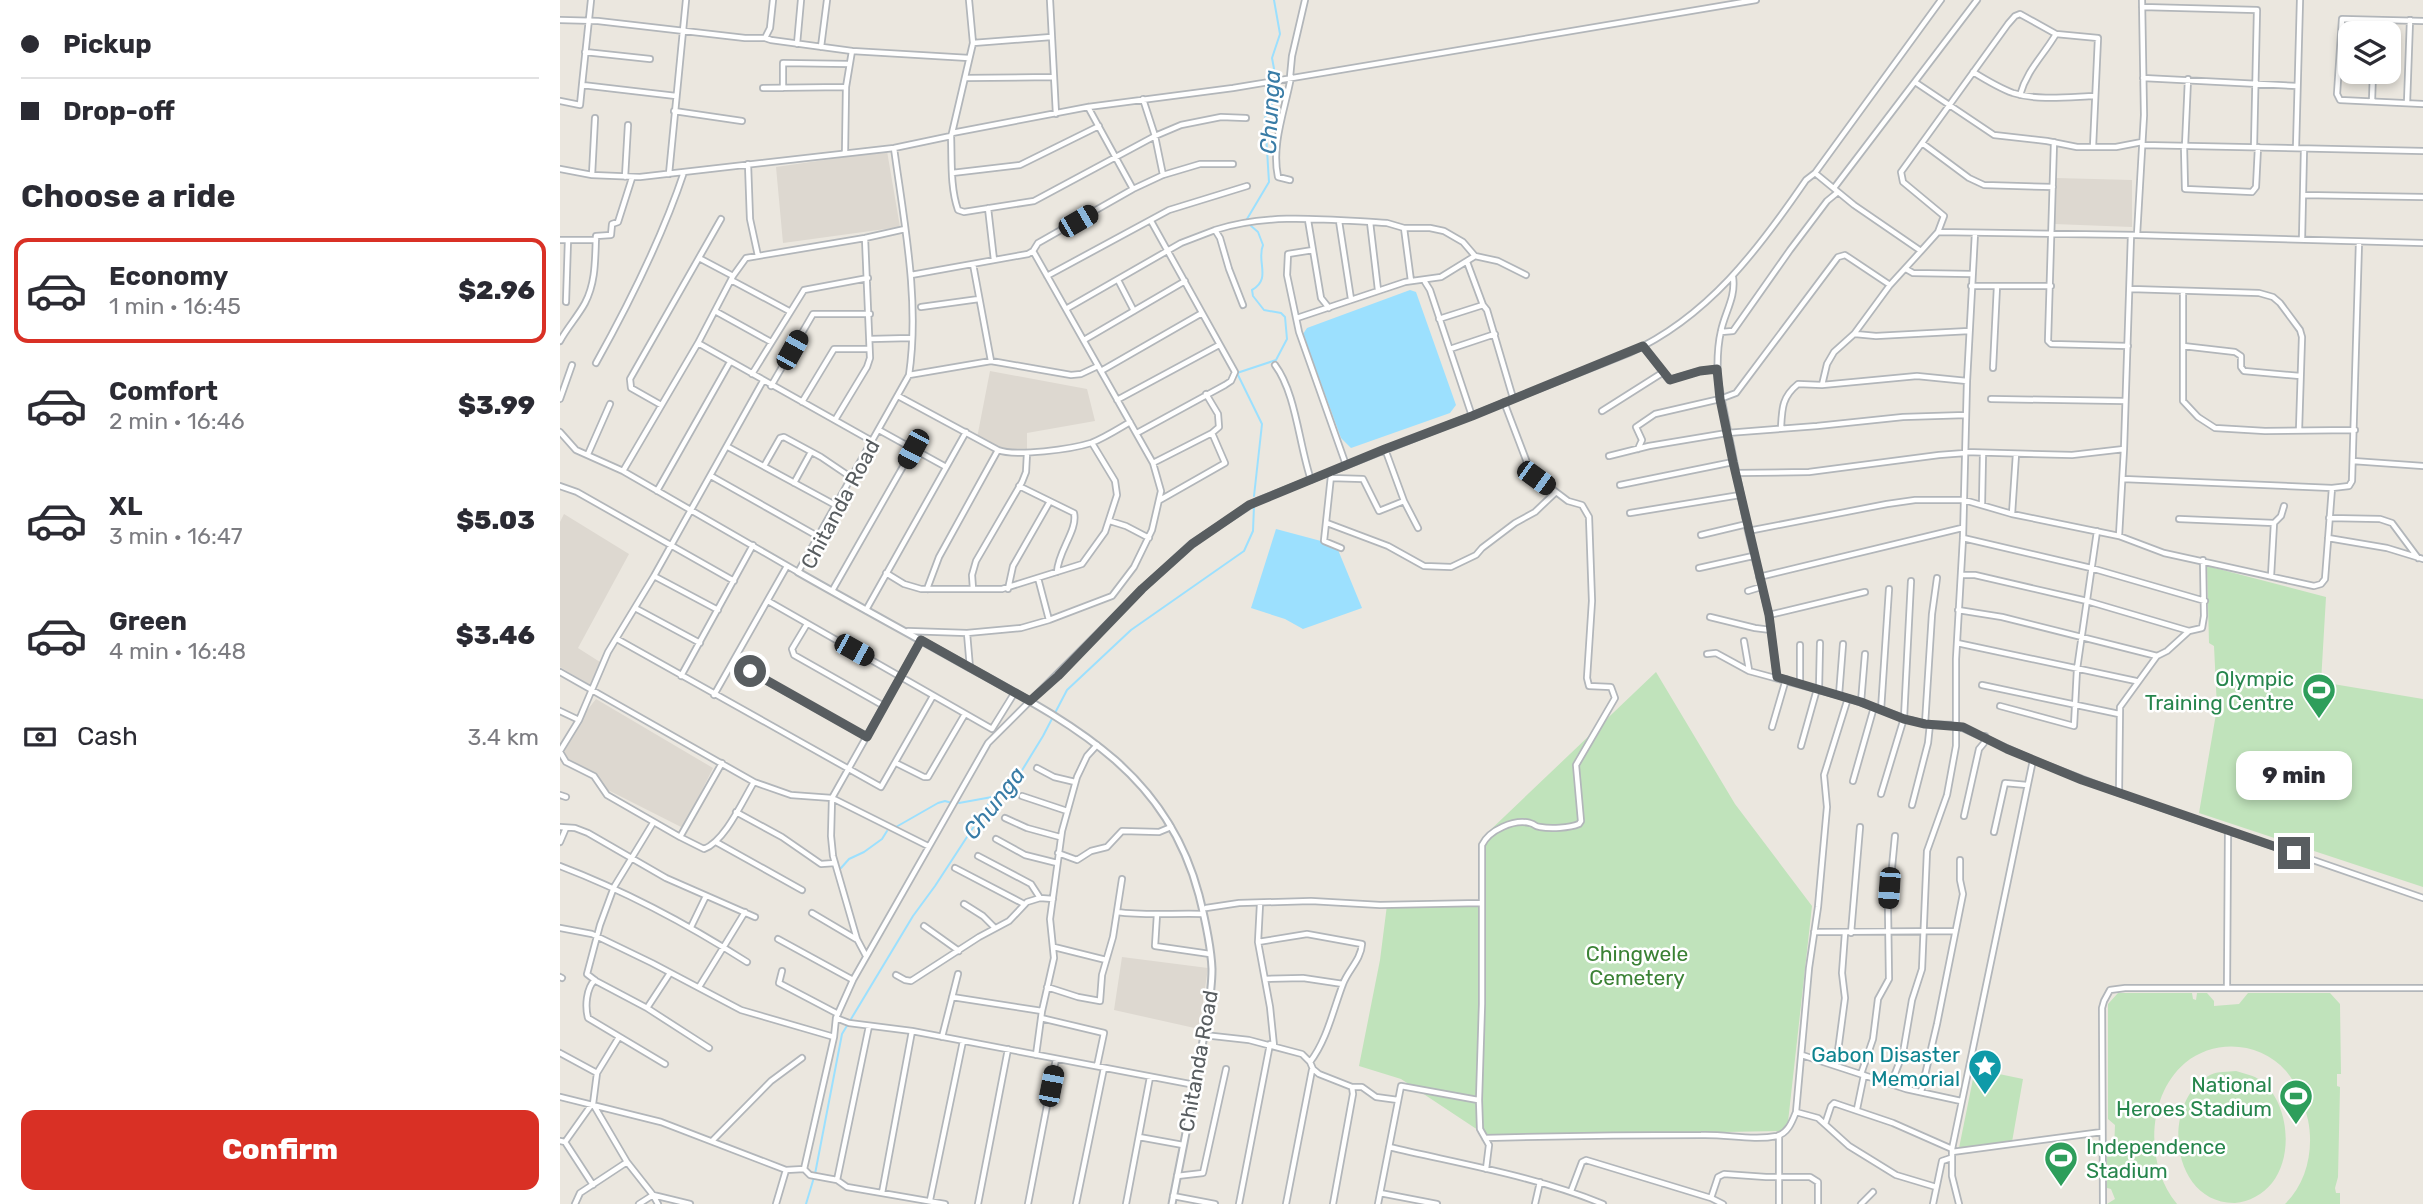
<!DOCTYPE html>
<meta charset="utf-8">
<style>
body{margin:0;font-family:Rubik,sans-serif;background:#f2f2f3;color:#2b2b33;height:100vh;display:flex;flex-direction:column;font-size:26px;white-space:nowrap}
*{box-sizing:border-box;margin:0}
p{font-size:23px;color:#7c7c81}
.icon{flex:none;width:38px;height:38px;fill:none;stroke:currentColor;stroke-width:2;stroke-linecap:round;stroke-linejoin:round}
.map{position:relative;flex:1;overflow:hidden}
.side{display:flex;flex-direction:column;background:#fff;width:560px}
.side>*{flex:none}
.guide{display:grid;align-content:center;height:154px;padding:0 21px;background:#fff}
.fabs{position:absolute;left:1778px;top:21px;display:grid;gap:14px}
.fabs a{display:grid;place-items:center;width:63px;height:63px;border-radius:14px;background:#fff;box-shadow:0 4px 10px #0003;font-size:35px}
.end{position:absolute;width:32px;height:32px;margin:-16px;border:9px solid #585d60;background:#fff;box-shadow:0 0 0 4px #fff}
.from{border-radius:50%}
.bubble{position:absolute;height:49px;border-radius:14px;background:#fff;box-shadow:0 4px 10px #0003;font-size:23px;font-weight:800;line-height:49px;text-align:center}
.car{position:absolute;width:21px;height:42px;margin:-21px -10px;border-radius:9px;box-shadow:0 0 5px 2px #0007;background:linear-gradient(#222 24%,#8ab4d8 0 40%,#222 0 76%,#8ab4d8 0 86%,#222 0)}
.guide b{display:flex;align-items:center;gap:24px;height:66px;font-size:26px}
.guide b+b{border-top:2px solid #e1e1e2}
.guide i{width:18px;height:18px;background:#2b2b33}
ul{padding:0;list-style:none}
li{display:flex;align-items:center;gap:21px;height:105px;margin:0 14px 10px;padding:0 7px;border:4px solid transparent;border-radius:14px}
li div{flex:1}
li b{display:block;font-size:26px}
li em{font-style:normal;font-weight:800}
li.on{border-color:#d93025}
li>.icon{width:63px;height:63px;stroke-width:1.5}
h2{padding:0 21px;font-size:32px;line-height:84px}
.pay{display:flex;align-items:center;gap:18px;height:77px;padding:0 21px;font-size:26px}
.pay p{margin-inline-start:auto}
.primary-button{display:flex;gap:14px;margin-top:auto;padding:14px 21px}
.primary-button a{flex:1;height:80px;border-radius:14px;background:#d93025;color:#fff;font-size:28px;font-weight:800;line-height:80px;text-align:center}
main{display:flex;flex:1;min-height:0}
.map>svg:first-child{display:block}
</style>
<main>
<section class="side">
<div class="guide">
<b><i class="from"></i>Pickup</b>
<b><i></i>Drop-off</b>
</div>
<h2>Choose a ride</h2>
<ul>
<li class="on"><svg class="icon" aria-label="car" viewBox="0 0 24 24"><path d="M5 17H2v-5l4-1 3-4h7l3 4 3 1v5h-3M9 17h6M6 11h13"/><circle cx="7" cy="17" r="2"/><circle cx="17" cy="17" r="2"/></svg><div><b>Economy</b><p>1 min · 16:45</p></div><em>$2.96</em></li>
<li><svg class="icon" aria-label="car" viewBox="0 0 24 24"><path d="M5 17H2v-5l4-1 3-4h7l3 4 3 1v5h-3M9 17h6M6 11h13"/><circle cx="7" cy="17" r="2"/><circle cx="17" cy="17" r="2"/></svg><div><b>Comfort</b><p>2 min · 16:46</p></div><em>$3.99</em></li>
<li><svg class="icon" aria-label="car" viewBox="0 0 24 24"><path d="M5 17H2v-5l4-1 3-4h7l3 4 3 1v5h-3M9 17h6M6 11h13"/><circle cx="7" cy="17" r="2"/><circle cx="17" cy="17" r="2"/></svg><div><b>XL</b><p>3 min · 16:47</p></div><em>$5.03</em></li>
<li><svg class="icon" aria-label="car" viewBox="0 0 24 24"><path d="M5 17H2v-5l4-1 3-4h7l3 4 3 1v5h-3M9 17h6M6 11h13"/><circle cx="7" cy="17" r="2"/><circle cx="17" cy="17" r="2"/></svg><div><b>Green</b><p>4 min · 16:48</p></div><em>$3.46</em></li>
</ul>
<div class="pay"><svg class="icon" aria-label="cash" viewBox="0 0 24 24"><path d="M3 7h18v10H3z"/><circle cx="12" cy="12" r="2"/></svg>Cash<p>3.4 km</p></div>
<div class="primary-button"><a>Confirm</a></div>
</section>
<div class="map">
<svg width="1863" height="1204" viewBox="0 0 1863 1204">
<rect width="100%" height="100%" fill="#ebe7df"/>
<!-- education -->
<path fill="#ddd8d0" d="M327,151L340,227L223,243L216,167Z
M1496,178L1572,180V227L1494,224Z
M430,371L527,389L535,421L467,433V450L443,449L417,438Z
M4,514L69,554L18,648L40,662L30,685L0,667V522Z
M36,699L153,768L123,828L42,787L0,755V745Z
M562,957L648,968L639,1029L554,1010Z"/>
<!-- green -->
<path fill="#c0e3bb" d="M1647,566L1766,597L1761,682L1863,699V887L1639,813L1657,708L1654,646L1649,643Z
M1096,672L1175,804L1252,906L1227,1131L927,1136L841,1079L799,1066L820,960L827,905L922,902L924,836Z
M1558,993H1632L1633,999L1636,1000L1637,993H1647L1654,1001V1006L1679,1004L1688,993H1770L1780,1004L1781,1074H1777V1086L1780,1087L1778,1177L1775,1188L1776,1193H1780V1204H1725C1747,1183 1754,1149 1748,1120C1744,1103 1738,1085 1726,1071C1701,1042 1655,1038 1625,1063C1586,1096 1585,1166 1617,1204H1547L1555,1199L1551,1189L1547,1188V1157L1554,1151L1555,1125L1548,1119V1004Z
M1415,1069L1463,1079L1452,1142L1399,1148Z
M1676,1071C1685,1074 1694,1075 1701,1081C1729,1102 1734,1156 1712,1183C1703,1194 1689,1202 1675,1203C1610,1204 1600,1101 1650,1075C1658,1071 1668,1072 1676,1071Z"/>
<!-- water -->
<path fill="#9ce0fe" d="M850,290L856,292L896,405L890,413L791,448L781,438L743,334L747,328Z
M716,529L776,545L802,608L743,629L725,619L691,608Z"/>
<g fill="none" stroke-linecap="round" stroke-linejoin="round">
<!-- stream -->
<path stroke="#9ce0fe" stroke-width="2" d="M714,0L720,34L712,58L716,79
M687,219L709,182L705,118L713,102L715,84
M690,225L698,232L703,245C696,261 712,279 692,290L693,296L704,310L721,313L725,317L727,339L716,360L677,373L702,424L694,496
M399,803L432,797
M336,827L378,803L385,801L392,803
M281,868L289,859L304,852L322,839L327,831
M246,1204L255,1174L282,1034L353,916L375,886L435,794L453,785L483,736L507,690L571,630L684,551L693,531L694,506"/>
<!-- minor casing -->
<g stroke="#b2b6ba" stroke-width="8">
<path id="minor" d="M31,0L22,85L116,96
M490,0L496,114
M1582,7L1697,10L1694,147
M0,20L38,21L185,38H205L211,40L292,51L409,58
M1863,21L1782,19L1777,94L1780,100L1863,104
M1815,33L1816,20
M205,38L210,28L213,0
M413,43L491,37
M237,44L241,0
M261,47L267,0
M25,52L90,59
M1413,72C1426,80 1439,88 1453,93C1478,101 1509,97 1535,96
M730,77L732,56L745,0
M405,78L493,77
M1583,78L1737,86
M1355,82L1434,135L1487,141L1517,147H1556L1582,142
M203,88L286,87
M223,88V63L289,64
M1460,95C1467,70 1483,56 1496,34
M583,99L595,136L603,175
M0,101L20,105L22,85
M1812,101L1813,72
M1847,103L1850,20
M528,107L573,189
M114,111L182,121
M392,133L413,43L409,0
M391,136C392,160 390,187 398,210L404,212L474,201L595,136L621,125L661,117L686,118
M1494,142L1488,341L1491,344L1568,346
M1362,143L1409,178L1424,185L1493,187
M1582,145L1863,151
M1624,146L1625,189L1692,192L1696,187L1698,147
M1625,146L1628,79
M1736,148L1740,0
M285,153L286,87L292,51
M188,164L190,219L198,256
M0,169L32,175L80,177L334,148L391,136L392,133L528,107L673,88L1196,0
M392,173L460,165L539,126
M1255,173L1294,205L1361,251L1378,232L1384,216L1343,182L1341,172L1448,24L1455,16L1460,14L1496,34L1538,38L1533,147
M109,174L126,0
M32,175L35,118
M65,177L68,125
M730,180L718,177C711,144 725,110 731,77
M1274,188L1417,0
M1743,195L1863,197
M428,208L434,260
M748,220L761,298L769,308
M779,221L791,299
M810,222L818,290
M844,228L851,281
M655,230C710,212 770,220 827,223L844,228H870L884,231L903,242L915,256L938,261L966,275
M1378,232L1577,235L1863,243
M1577,235L1584,115L1582,0
M1742,239L1744,149
M0,240H36
M753,250L728,254L727,275L739,332L786,465
M473,251L478,243L573,189L603,175L640,164H673
M139,258L173,276
M907,262L923,305L927,310L953,398
M413,264L431,361
M1346,269L1353,273L1411,274
M487,276L609,210L687,186
M1173,277C1176,297 1165,312 1161,331C1157,348 1157,363 1158,381L1188,531L1209,615L1217,677
M171,280L229,311
M558,280L574,311
M865,282L870,290L912,416
M1411,286H1491
M1571,289L1699,293L1713,297L1720,303L1740,330L1742,337L1739,430
M1623,292V401L1638,417L1655,428L1705,431L1795,430
M6,302L8,240
M361,307L419,299
M506,309L621,243L655,230L660,238L669,269L683,305
M155,311L211,342
M737,318L845,282L881,277L915,256
M879,319L923,305
M1161,332L1173,331L1230,250L1267,201L1278,192
M1295,334L1316,336L1409,331
M310,339L351,338
M524,340L625,281
M0,341C7,328 18,316 25,303C36,282 35,259 36,236L51,235L52,224L58,222L72,178
M138,343L312,441
M1083,346L1109,380L1140,371L1157,369
M1623,346L1675,352L1681,356V367L1684,371L1740,376
M890,349L935,334
M36,363C70,302 102,238 124,172
M715,365C736,393 739,445 751,480
M1433,368L1437,286
M541,371L642,313
M192,374L244,290L308,278
M349,375L431,361L511,375L521,374L538,366
M1262,385L1267,364L1274,352L1294,334L1330,285L1361,251
M211,386L253,314H310
M338,396L438,450C456,457 512,449 531,443C544,438 558,429 570,422
M0,399L12,365
M1431,399L1565,401
M557,400L659,345
M242,402L274,349H309
M101,405L71,388L70,379L161,219
M1042,411L1102,373
M275,420L307,367L310,358L305,238
M1221,428C1222,408 1222,397 1238,384L1262,385L1357,376L1407,381
M319,430L386,467
M0,432L16,450L63,471L238,572L349,375C360,301 344,222 334,148
M577,433L665,385L671,381L675,372L591,221
M168,447L277,506
M825,449L844,501L858,528
M1078,449L1082,440L1076,427L1095,414L1160,399L1176,393L1278,257L1285,255L1330,285
M1405,452L1512,455L1564,449
M28,454L50,404
M1049,456L1089,446L1167,433L1257,426L1343,417L1406,415
M1793,461L1863,466
M593,463L652,433L659,427L658,414L646,394
M204,466L220,438L224,437L261,457L292,478
M63,471L138,343L173,276L186,258L305,238L345,229
M1176,473L1249,472L1379,455L1405,453
M151,476L259,537
M771,476L764,541L781,548
M771,478L803,479L819,511L844,501
M1563,479L1772,488L1789,486L1792,481L1799,242
M234,483L251,452
M1060,485L1173,462
M0,486L17,492L174,581
M459,486L514,513C518,530 498,551 497,572
M97,491L170,362
M600,500L665,463L652,433
M1422,504L1423,453
M1070,513L1180,495
M1452,514L1456,454
M1769,518L1820,519L1832,523L1858,558
M1619,519L1714,523L1721,516L1724,506
M550,521L566,526L589,538
M767,523L828,546L864,566L891,567L916,555L922,548L955,523L975,512L996,492
M1188,531L1327,504L1355,500H1404L1452,514L1559,536L1604,553L1754,586L1761,584L1765,579L1772,488
M1141,535L1187,524
M1559,536L1564,449L1571,235
M1403,538L1531,568L1645,601
M1768,538L1827,548L1863,559
M1139,568L1193,556
M326,573L344,584L361,589H442L522,564L545,532L557,495L555,481L532,443
M1401,575H1415L1527,601L1629,631
M94,576L158,610
M1711,576L1714,523
M1199,577L1402,528
M478,578L489,620
M367,589L379,557L438,450
M413,589L412,575L416,561L462,482L466,472L467,453
M448,589L453,566L489,503
M272,591L353,449
M1188,591L1201,587
M208,601L432,729L455,692
M75,608L140,643
M306,610L406,432
M1398,610L1442,617L1597,656
M1209,615L1305,592
M1150,617L1195,628L1211,630
M247,624L232,649L234,655L324,706
M348,631L407,633L461,628L489,620L552,596L574,567L592,530L601,491L593,463L473,251L468,254L351,275
M407,633L410,668
M57,639L321,787L373,696
M1184,641L1189,670
M1397,643L1576,681
M1240,645V684
M1147,654L1156,653L1189,671L1288,698L1344,718L1365,724L1396,725L1473,760
M173,662L307,737
M0,672L194,782L231,795L272,798L368,846
M121,676L193,545
M1422,685L1559,714
M1259,689L1260,643
M154,695L227,566
M1279,695L1283,644
M1301,702L1305,654
M1440,706L1514,726L1517,669L1537,531
M1321,710L1329,589
M0,711L19,720
M1365,724L1372,614L1377,578
M1212,727L1226,679
M1241,746L1257,689
M0,751L19,720L48,652L94,576L203,381
M0,752L6,762L34,776L47,795L120,837L162,763
M336,763L364,777H368L405,714
M477,768L494,777L515,782
M1293,781L1314,707
M1559,793L1560,707L1597,656L1607,651L1629,631L1642,628L1644,616L1643,560
M1321,794L1344,718L1351,581
M0,795L6,797
M462,796L507,811
M1352,805L1368,743L1370,724
M176,812L222,837L261,864L275,863
M1404,816L1419,749L1424,743L1425,736
M445,818L467,828L500,837
M93,823L54,887L40,925L27,974L36,981L87,1008L149,1048
M0,827L15,828L28,833L106,878L195,917
M1434,832L1445,783L1467,785
M120,837L144,849C165,841 182,802 194,782
M436,839L465,855L497,863
M0,842L6,828
M156,842L242,890
M498,853L517,860L531,851L547,847L562,831L599,832L611,827
M418,856L471,884L480,898
M0,866C68,892 126,923 187,962
M395,868L464,904
M404,904L423,916L435,928
M700,904L698,942L710,1007L714,1046
M646,908L679,903L751,901L820,905L921,903
M557,912C586,916 614,913 643,914
M252,913L296,939
M597,914L595,946L650,954
M364,926L399,951
M131,927L146,896
M0,928L32,934L92,963L181,1010L274,1037
M1254,932L1395,931
M1291,933L1300,827
M218,939L293,980
M698,942L747,934L802,944C801,960 788,970 783,984C773,1010 767,1040 750,1062
M494,947L546,960
M306,956L297,939L273,856L271,836L272,798L361,640
M222,971L219,983L278,1014
M336,975L345,980L351,981L419,937L449,921L467,902L480,898L493,899
M0,977L2,978
M705,979L743,978L783,984
M35,980C26,988 25,1007 28,1018L105,1064
M139,987L185,912
M487,987L518,997L540,1001L542,975L553,937L562,879
M1667,988L1668,831
M392,997L482,1011L476,1055
M87,1008L110,973
M482,1011L494,958L490,919L502,831L517,777L527,756L537,745
M276,1018L289,1023L352,1031L635,1085
M481,1018L544,1033L537,1066
M644,1035L689,1040L742,1054L750,1062L753,1069L759,1074L792,1087H802L816,1097L838,1100
M59,1037L37,1073L33,1104L67,1162L93,1195L98,1204
M382,1037L398,974
M0,1053L37,1073
M1242,1055L1346,1089L1401,1101
M1276,1066L1285,998L1282,973L1285,933
M1301,1074L1313,1039L1318,999L1329,979L1328,909L1335,836
M1331,1084L1343,1053L1352,1000L1362,969L1367,851L1387,795L1396,746V659L1403,538L1407,381L1415,233
M1361,1092L1377,1024L1403,894L1400,880V860
M0,1097L101,1122L226,1170L244,1169
M1297,1109L1304,1075
M1236,1112L1258,1118L1289,1146L1336,1175L1376,1187
M1265,1124L1271,1106L1274,1103L1333,1123L1392,1149
M1219,1135V1204
M579,1137L623,1145
M925,1138C997,1136 1069,1135 1141,1135C1167,1134 1192,1141 1217,1136C1228,1133 1232,1122 1236,1112L1249,968L1258,907L1267,807L1264,775L1288,698
M0,1141L5,1142L33,1185
M152,1141L211,1081L242,1058
M5,1142L32,1104
M829,1147C901,1164 975,1176 1043,1204
M1392,1152L1542,1132
M244,1169L274,1037L276,1018L293,980L428,743L582,589L632,543L697,501L1069,353C1148,317 1198,250 1246,180L1255,173L1381,0
M244,1169L250,1175L277,1180L287,1187L385,1204
M926,1169L929,1145L920,1129L919,1100L922,1004V845C929,830 954,819 970,823C977,825 973,826 980,827C991,829 1009,828 1019,824L1021,821L1016,765L1055,698L1051,687L1029,686L1027,678L1032,601L1029,517L1022,505L1008,501L971,473L944,402
M617,1176L643,1173L666,1069
M277,1180L309,1026
M1011,1191L1022,1162L1026,1160L1151,1198L1163,1204
M322,1193L352,1031
M820,1193L877,1204
M613,1196L655,1204
M1151,1198L1158,1177L1164,1174L1206,1177H1250L1258,1182V1204
M370,1200L403,1041
M15,1204L20,1193L67,1162
M79,1204L93,1195L130,1204
M216,1204L226,1170
M418,1204L448,1049
M468,1204L496,1059
M516,1204L544,1068
M566,1204L590,1077
M679,1204L710,1044
M726,1204L752,1070
M773,1204L793,1094L792,1087
M818,1204L841,1086L918,1100
M975,1204L980,1182
M1301,1204L1313,1192
M1373,1204L1382,1161L1391,1158
M1399,1204L1392,1176V1149L1473,760L1559,793L1863,898
M1543,1204L1542,1008L1544,1001L1550,990L1565,988H1863"/>
</g>
<!-- tertiary casing -->
<g stroke="#b2b6ba" stroke-width="9">
<path id="tertiary" d="M238,572C294,604 350,634 405,665C510,723 606,770 639,895C645,919 651,944 652,969C652,996 646,1021 642,1047C633,1100 622,1152 612,1204"/>
</g>
<!-- minor -->
<use href="#minor" stroke="#fff" stroke-width="4.5"/>
<!-- tertiary -->
<use href="#tertiary" stroke="#fff" stroke-width="5"/>
</g>
<g fill="none" stroke-linecap="round" stroke-linejoin="round">
<!-- route -->
<path stroke="#585d60" stroke-width="9" d="M190,671L307,737L361,640L470,701L498,676L582,589L632,544L689,505L825,449L912,416L1083,346L1110,380L1140,371L1157,369L1160,399L1173,462L1209,615L1217,677L1301,702L1344,719L1365,724L1403,727L1447,749L1522,780L1734,853"/>
</g>
<!-- icons -->
<defs>
<g id="stadium-pin" transform="scale(1.75)"><path d="M0 17L-7.5 6A9.5 9.5 0 1 1 7.5 6Z" fill="#2e9e5b" stroke="#fff"/><path d="M0-5a6.5 5 0 1 0 0 10a6.5 5 0 1 0 0-10ZM-3.5-1.8h7v3.6h-7Z" fill="#fff"/></g>
<g id="sight-pin" transform="scale(1.75)"><path d="M0 17L-7.5 6A9.5 9.5 0 1 1 7.5 6Z" fill="#0f9aa8" stroke="#fff"/><path d="M0-6L1.8-2.2L6-1.7L2.9 1.2L3.7 5.4L0 3.3L-3.7 5.4L-2.9 1.2L-6-1.7L-1.8-2.2Z" fill="#fff"/></g>
</defs>
<g fill-rule="evenodd">
<use href="#stadium-pin" x="1759" y="690"/>
<use href="#sight-pin" x="1425" y="1066"/>
<use href="#stadium-pin" x="1736" y="1096"/>
<use href="#stadium-pin" x="1501" y="1158"/>
</g>
<g text-anchor="middle" dominant-baseline="central" stroke-width="5" stroke-linejoin="round" paint-order="stroke">
<!-- street labels -->
<g font-size="21" fill="#585d60" stroke="#fff">
<text transform="translate(280 504) rotate(-62)">Chitanda Road</text>
<text transform="translate(638 1061) rotate(-80)">Chitanda Road</text>
</g>
<!-- leisure labels -->
<g font-size="21" fill="#27864d" stroke="#fff" text-anchor="end">
<text x="1734" y="678">Olympic<tspan x="1734" dy="24">Training Centre</tspan></text>
<text x="1712" y="1084">National<tspan x="1712" dy="24">Heroes Stadium</tspan></text>
<text x="1526" y="1146" text-anchor="start">Independence<tspan x="1526" dy="24">Stadium</tspan></text>
</g>
<!-- park labels -->
<g font-size="21" fill="#3b8235" stroke="#fff">
<text x="1077" y="953">Chingwele<tspan x="1077" dy="24">Cemetery</tspan></text>
</g>
<!-- culture labels -->
<g font-size="21" fill="#0d838f" stroke="#fff" text-anchor="end">
<text x="1400" y="1054">Gabon Disaster<tspan x="1400" dy="24">Memorial</tspan></text>
</g>
<!-- water labels -->
<g font-size="23" font-style="italic" fill="#397ca6" stroke="#fff">
<text transform="translate(710 112) rotate(-87)">Chunga</text>
<text transform="translate(434 803) rotate(-52)">Chunga</text>
</g>
</g>
</svg>
<div class="fabs">
<a><svg class="icon" aria-label="layers" viewBox="0 0 24 24"><path d="M12 4l9 5-9 5-9-5zM3 14l9 5 9-5"/></svg></a>
</div>
<i class="end from" style="left:190px;top:671px"></i>
<i class="end" style="left:1734px;top:853px"></i>
<div class="bubble" style="left:1676px;top:751px;width:116px">9 min</div>
<i class="car" style="left:518px;top:221px;rotate:60deg"></i>
<i class="car" style="left:232px;top:350px;rotate:29deg"></i>
<i class="car" style="left:353px;top:449px;rotate:208deg"></i>
<i class="car" style="left:976px;top:478px;rotate:126deg"></i>
<i class="car" style="left:294px;top:650px;rotate:119deg"></i>
<i class="car" style="left:1329px;top:888px;rotate:184deg"></i>
<i class="car" style="left:491px;top:1086px;rotate:11deg"></i>
</div>
</main>
